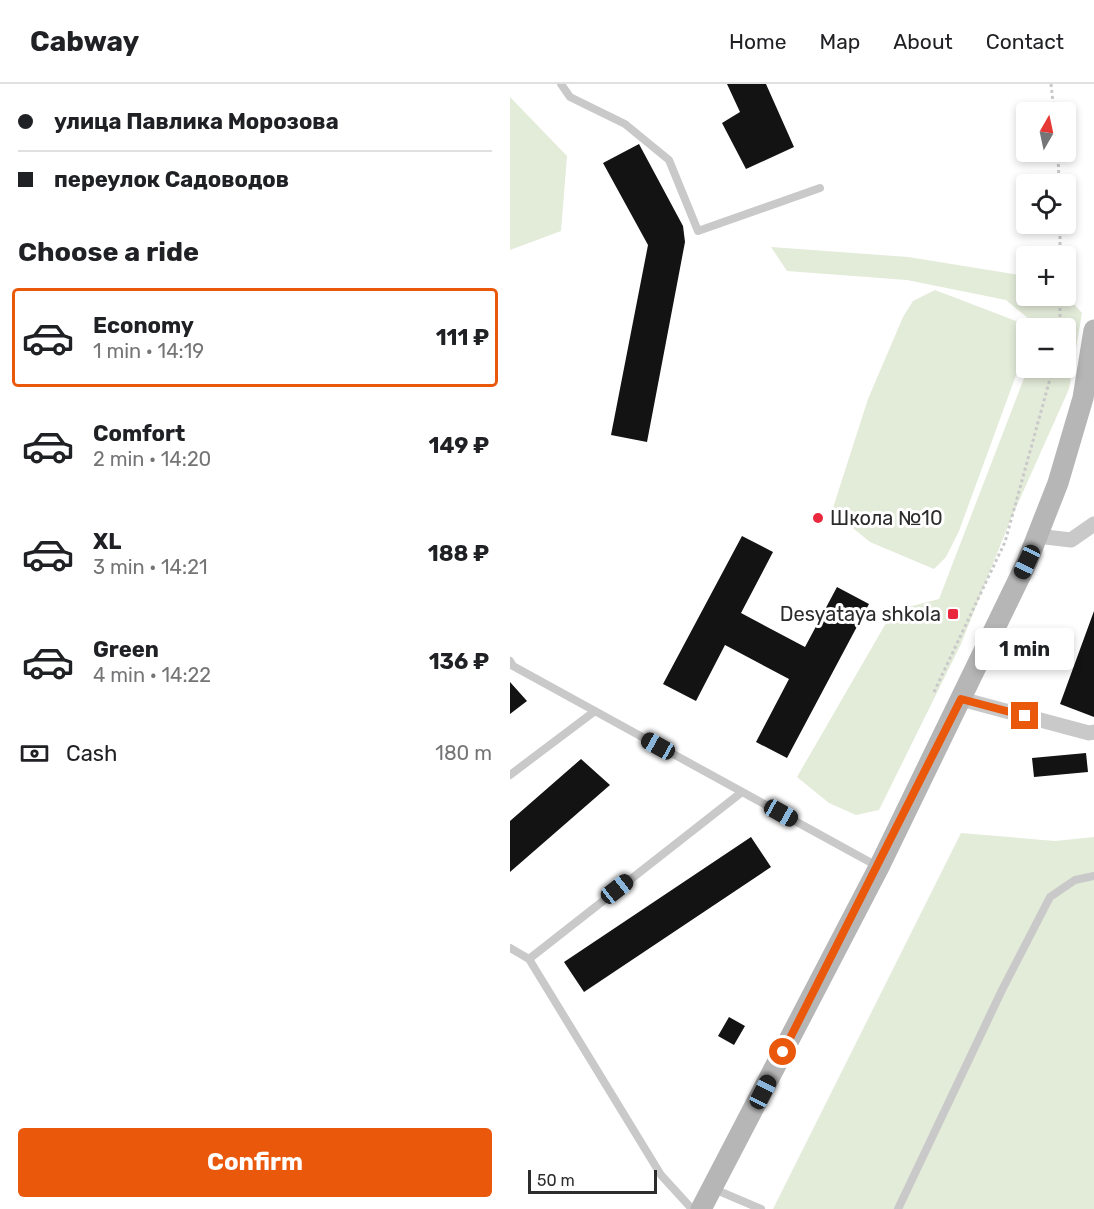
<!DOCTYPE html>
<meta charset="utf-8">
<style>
body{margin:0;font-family:Rubik,sans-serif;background:#f6f6f6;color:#202124;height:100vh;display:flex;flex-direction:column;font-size:22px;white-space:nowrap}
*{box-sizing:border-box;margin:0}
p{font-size:20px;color:#757577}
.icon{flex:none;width:33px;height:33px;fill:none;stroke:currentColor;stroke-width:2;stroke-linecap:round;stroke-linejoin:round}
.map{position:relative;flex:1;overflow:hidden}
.sheet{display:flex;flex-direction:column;background:#fff;width:510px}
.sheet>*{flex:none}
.top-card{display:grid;align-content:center;height:132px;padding:0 18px;background:#fff}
.needle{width:39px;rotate:9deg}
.buttons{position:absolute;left:506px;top:18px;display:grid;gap:12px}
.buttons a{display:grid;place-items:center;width:60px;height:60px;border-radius:6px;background:#fff;box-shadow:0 3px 9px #0003;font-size:30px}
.scale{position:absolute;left:18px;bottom:15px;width:129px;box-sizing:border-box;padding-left:6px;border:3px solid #2c2c2c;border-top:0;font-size:16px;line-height:21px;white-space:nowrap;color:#2c2c2c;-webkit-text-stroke:4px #fff;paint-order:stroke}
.end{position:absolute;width:27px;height:27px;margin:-14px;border:8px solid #ea580c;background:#fff;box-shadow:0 0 0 3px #fff}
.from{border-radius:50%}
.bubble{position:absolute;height:42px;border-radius:6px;background:#fff;box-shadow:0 3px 9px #0003;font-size:20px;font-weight:700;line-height:42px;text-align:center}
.car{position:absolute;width:18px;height:36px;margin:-18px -9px;border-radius:8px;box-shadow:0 0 4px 2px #0007;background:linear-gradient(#222 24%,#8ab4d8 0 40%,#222 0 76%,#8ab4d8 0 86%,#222 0)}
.top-card b{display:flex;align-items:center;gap:21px;height:57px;font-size:22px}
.top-card b+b{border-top:2px solid #e0e0e0}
.top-card i{width:15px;height:15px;background:#202124}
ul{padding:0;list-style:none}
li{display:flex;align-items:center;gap:18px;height:99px;margin:0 12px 9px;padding:0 6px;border:3px solid transparent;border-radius:6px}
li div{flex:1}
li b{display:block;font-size:22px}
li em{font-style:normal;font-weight:700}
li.current{border-color:#ea580c}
li>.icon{width:54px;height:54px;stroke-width:1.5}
h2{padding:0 18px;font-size:27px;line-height:72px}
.pay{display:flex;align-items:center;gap:15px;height:66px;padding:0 18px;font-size:22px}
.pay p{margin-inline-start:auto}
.button{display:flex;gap:12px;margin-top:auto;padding:12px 18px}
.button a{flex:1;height:69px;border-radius:6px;background:#ea580c;color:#fff;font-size:24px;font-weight:700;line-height:69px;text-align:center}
header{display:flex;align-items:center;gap:36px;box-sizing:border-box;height:84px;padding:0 30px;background:#fff;border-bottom:2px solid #e0e0e0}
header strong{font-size:28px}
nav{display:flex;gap:33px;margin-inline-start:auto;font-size:21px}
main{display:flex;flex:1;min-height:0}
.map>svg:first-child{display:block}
</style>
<header>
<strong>Cabway</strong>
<nav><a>Home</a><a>Map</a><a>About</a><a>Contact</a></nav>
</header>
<main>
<section class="sheet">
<div class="top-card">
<b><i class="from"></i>улица Павлика Морозова</b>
<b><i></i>переулок Садоводов</b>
</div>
<h2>Choose a ride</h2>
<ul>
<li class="current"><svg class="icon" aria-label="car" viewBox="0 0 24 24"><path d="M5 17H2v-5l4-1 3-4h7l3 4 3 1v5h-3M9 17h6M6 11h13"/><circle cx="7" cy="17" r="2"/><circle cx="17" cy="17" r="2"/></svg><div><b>Economy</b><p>1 min · 14:19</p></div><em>111 ₽</em></li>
<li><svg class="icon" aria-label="car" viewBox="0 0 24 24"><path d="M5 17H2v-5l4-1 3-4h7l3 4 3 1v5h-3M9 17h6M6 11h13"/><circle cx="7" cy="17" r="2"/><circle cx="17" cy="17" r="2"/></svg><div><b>Comfort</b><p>2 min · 14:20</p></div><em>149 ₽</em></li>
<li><svg class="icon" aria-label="car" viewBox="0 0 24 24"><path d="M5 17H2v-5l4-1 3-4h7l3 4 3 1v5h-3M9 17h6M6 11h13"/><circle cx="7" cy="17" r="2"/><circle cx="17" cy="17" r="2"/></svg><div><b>XL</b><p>3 min · 14:21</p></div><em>188 ₽</em></li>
<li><svg class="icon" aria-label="car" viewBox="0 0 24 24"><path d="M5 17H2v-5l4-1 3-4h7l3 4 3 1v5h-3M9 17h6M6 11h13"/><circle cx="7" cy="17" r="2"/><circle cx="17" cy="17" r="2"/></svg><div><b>Green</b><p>4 min · 14:22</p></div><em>136 ₽</em></li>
</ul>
<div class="pay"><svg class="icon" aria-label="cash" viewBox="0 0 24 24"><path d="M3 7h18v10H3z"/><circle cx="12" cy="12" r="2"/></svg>Cash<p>180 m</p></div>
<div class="button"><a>Confirm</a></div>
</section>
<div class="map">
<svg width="584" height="1125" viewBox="0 0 584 1125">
<rect width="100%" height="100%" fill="#fff"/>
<!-- green -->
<path fill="#e3ebd9" d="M0,13L57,72L51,147L0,166Z
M261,163L398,173L516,192V212L555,210L572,229L559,305L500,437L451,560L369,726L346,731L319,719L287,693L383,527L429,515L518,284H555V244H525L526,241L496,216L397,196L277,187Z
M425,206L511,239L513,272L449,447L436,473L424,485L360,458L322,427L358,315L393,233L403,217Z
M451,749L545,757L584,753V1125H263Z"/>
<!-- building -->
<path fill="#131313" d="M217,0H256L284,63L236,85L212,39L230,28Z
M129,60L173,142L175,158L137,358L101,351L138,161L93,79Z
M232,452L263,468L231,529L295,563L327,503L359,520L277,674L246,658L279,595L215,561L186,617L153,600Z
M584,527V633L550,620Z
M0,598L17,617L0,630Z
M576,669L578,688L524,693L522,674Z
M71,675L100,701L0,788V737Z
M241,753L261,783L74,908L54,878Z
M219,933L235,942L224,961L208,952Z"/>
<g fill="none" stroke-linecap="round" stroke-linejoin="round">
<!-- path -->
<path stroke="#c9c9c9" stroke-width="3" stroke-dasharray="3 3" stroke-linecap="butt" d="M541,0L544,28
M548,68L549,100
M550,140V172
M550,212V244
M424,608L495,458L543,284"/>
<!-- lane -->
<path stroke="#c9c9c9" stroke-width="8" d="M51,0L60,13L115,40L159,76L188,147L310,104
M0,577L3,582L367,782
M0,691L85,627
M0,864L19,875L151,1091L182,1125
M19,875L232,708
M204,1105L251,1125
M388,1125L492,906L540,813L565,796L584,792"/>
<!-- street -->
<path stroke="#c9c9c9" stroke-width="15" d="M527,452L561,456L584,440
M451,615L579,649L584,648"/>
<!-- secondary -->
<path stroke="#b6b6b6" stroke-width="21" d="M191,1125L369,783L517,478L548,399L573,314L584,246"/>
</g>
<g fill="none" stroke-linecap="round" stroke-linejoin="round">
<!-- route -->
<path stroke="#ea580c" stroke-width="8" d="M273,968L451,615L515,632"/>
</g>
<!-- markers -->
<g fill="#e9283d" stroke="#fff" stroke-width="2">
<circle cx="308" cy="434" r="6"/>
<rect x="437" y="524" width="12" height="12" rx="3"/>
</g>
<g text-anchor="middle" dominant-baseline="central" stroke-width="6" stroke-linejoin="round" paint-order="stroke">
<!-- poi labels -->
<g font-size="20" fill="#2c2c2c" stroke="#fff" text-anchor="start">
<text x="320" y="434">Школа №10</text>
<text x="431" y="530" text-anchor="end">Desyataya shkola</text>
</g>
</g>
</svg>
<div class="buttons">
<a><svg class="needle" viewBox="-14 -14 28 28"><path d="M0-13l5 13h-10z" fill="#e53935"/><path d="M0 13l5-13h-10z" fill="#757577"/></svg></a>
<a><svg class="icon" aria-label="locate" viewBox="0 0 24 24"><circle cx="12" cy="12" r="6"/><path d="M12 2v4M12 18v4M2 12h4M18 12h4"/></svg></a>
<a>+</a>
<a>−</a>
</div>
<div class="scale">50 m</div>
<i class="end from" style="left:273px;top:968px"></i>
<i class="end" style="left:515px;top:632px"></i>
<div class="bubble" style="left:465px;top:544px;width:99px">1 min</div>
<i class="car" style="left:517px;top:478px;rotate:205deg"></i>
<i class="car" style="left:148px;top:662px;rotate:299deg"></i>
<i class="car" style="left:271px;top:729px;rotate:119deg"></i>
<i class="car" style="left:107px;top:805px;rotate:52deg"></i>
<i class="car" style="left:253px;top:1008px;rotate:27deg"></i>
</div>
</main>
